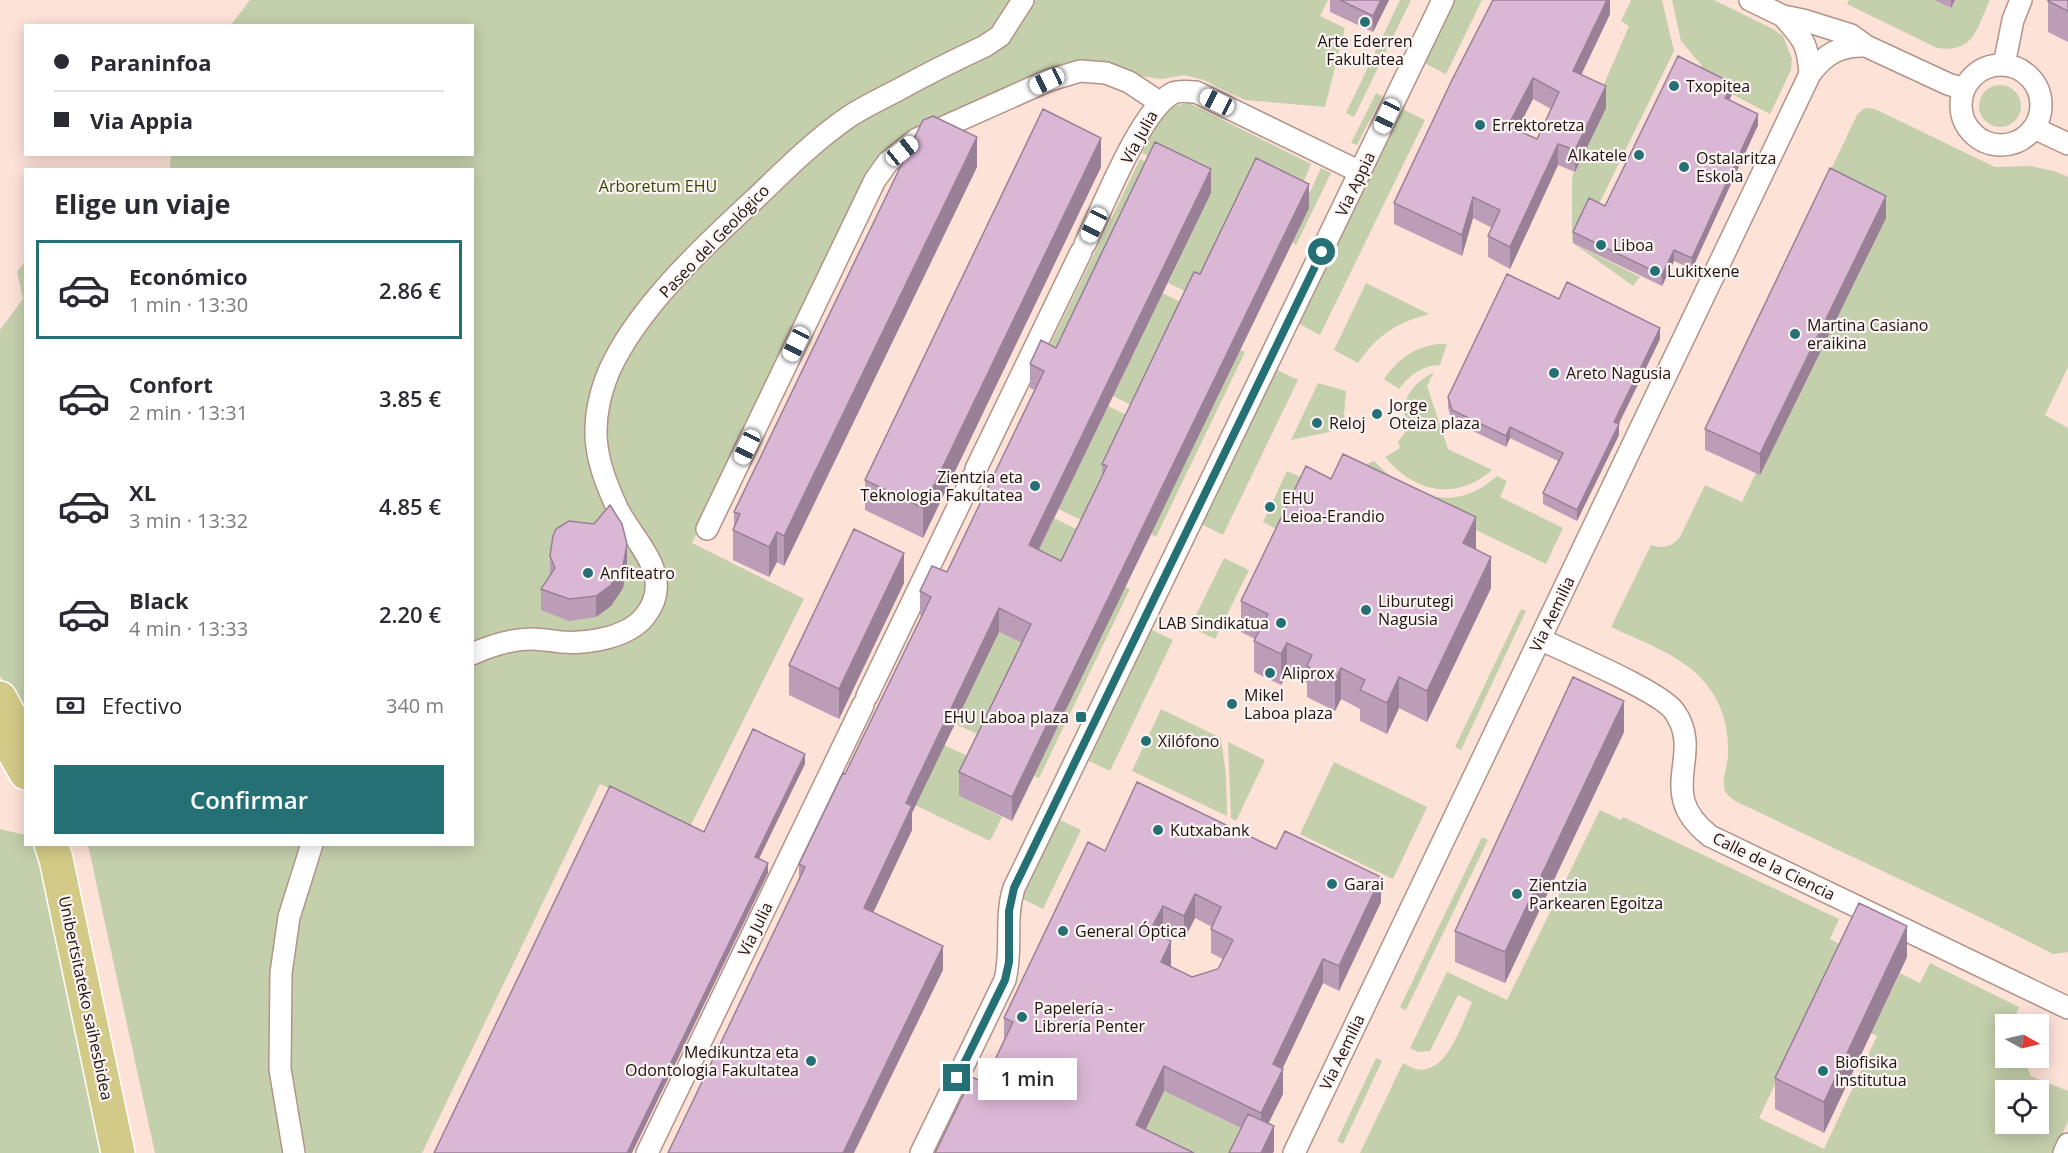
<!DOCTYPE html>
<html lang="es">
<meta charset="utf-8">
<style>
body{margin:0;font-family:"Open Sans",sans-serif;background:#f2f2f3;color:#2b2b33;height:100vh;display:flex;flex-direction:column;font-size:22px;white-space:nowrap}
*{box-sizing:border-box;margin:0}
p{font-size:20px;color:#7c7c81}
.icon{flex:none;width:33px;height:33px;fill:none;stroke:currentColor;stroke-width:2;stroke-linecap:round;stroke-linejoin:round}
.map{position:relative;flex:1;overflow:hidden}
.drawer{position:absolute;left:24px;top:168px;width:450px;height:678px;display:flex;flex-direction:column;background:#fff;border-radius:0px;box-shadow:0 3px 15px #0003}
.drawer>*{flex:none}
.guide{position:absolute;left:24px;top:24px;width:450px;height:132px;border-radius:0px;box-shadow:0 3px 15px #0003;display:grid;align-content:center;height:132px;padding:0 30px;background:#fff}
.needle{width:39px;rotate:98deg}
.controls{position:absolute;left:1995px;top:1014px;display:grid;gap:12px}
.controls a{display:grid;place-items:center;width:54px;height:54px;border-radius:0px;background:#fff;box-shadow:0 3px 15px #0003;font-size:30px}
.end{position:absolute;width:27px;height:27px;margin:-14px;border:8px solid #257075;background:#fff;box-shadow:0 0 0 3px #fff}
.from{border-radius:50%}
.bubble{position:absolute;height:42px;border-radius:0px;background:#fff;box-shadow:0 3px 15px #0003;font-size:20px;font-weight:600;line-height:42px;text-align:center}
.car{position:absolute;width:18px;height:36px;margin:-18px -9px;border-radius:8px;box-shadow:0 0 4px 2px #0007;background:linear-gradient(#fff 24%,#345 0 40%,#fff 0 76%,#345 0 86%,#fff 0)}
.guide b{display:flex;align-items:center;gap:21px;height:57px;font-size:22px}
.guide b+b{border-top:2px solid #e1e1e2}
.guide i{width:15px;height:15px;background:#2b2b33}
ul{padding:0;list-style:none}
li{display:flex;align-items:center;gap:18px;height:99px;margin:0 12px 9px;padding:0 18px;border:3px solid transparent;border-radius:0px}
li div{flex:1}
li b{display:block;font-size:22px}
li em{font-style:normal;font-weight:600}
li.active{border-color:#257075}
li>.icon{width:54px;height:54px;stroke-width:1.5}
h2{padding:0 30px;font-size:27px;line-height:72px}
.pay{display:flex;align-items:center;gap:15px;height:66px;padding:0 30px;font-size:22px}
.pay p{margin-inline-start:auto}
.primary-button{display:flex;gap:12px;margin-top:auto;padding:12px 30px}
.primary-button a{flex:1;height:69px;border-radius:0px;background:#257075;color:#fff;font-size:24px;font-weight:600;line-height:69px;text-align:center}
.map>svg:first-child{display:block}
</style>
<div class="map">
<svg width="2068" height="1153" viewBox="0 0 2068 1153">
<rect width="100%" height="100%" fill="#fde2d8"/>
<!-- green -->
<path fill="#c4cfac" fill-rule="evenodd" d="M250,0H1328L1320,16L1345,28L1325,107L1245,100L1204,80L1184,75L1162,79L1138,76L1098,65L874,166L692,543L804,599L690,827L600,784L422,1153H155L88,845L472,844V170L170,169L171,154H472V26L231,25Z
M1400,0H1411L1354,117L1346,113Z
M1454,0H1482L1446,74L1424,63Z
M1631,0H1662L1674,51L1595,212L1573,243L1640,277L1633,286L1573,243L1572,239V178L1596,103L1629,26L1621,21Z
M1672,0H1714L1773,29L1783,36L1792,59L1791,70L1770,114L1697,76L1702,66L1681,41Z
M1849,0H1934L1951,8L1955,0H1990C1976,29 1975,53 1937,48L1847,4Z
M1979 106a21 21 0 1 1 42 0a21 21 0 1 1-42 0Z
M1376,93L1382,96L1357,145L1351,143Z
M1189,103L1311,164L1301,188L1310,192L1321,168L1331,173L1296,245L1292,242L1308,208L1200,298L1168,283L1211,193L1183,173L1142,153L1156,124L1172,106Z
M1868,108L1875,109L1995,167L2030,166L2054,171L2068,177V367L2045,415L2068,428V952L2053,954L1990,922L1735,801C1730,797 1725,794 1724,787C1722,777 1728,765 1728,755C1729,725 1721,698 1699,676C1676,653 1640,641 1611,627L1651,545C1664,549 1671,547 1680,537L1705,485L1742,502L1883,208L1826,180L1857,115L1863,109Z
M1402,109L1425,120L1320,335L1298,323Z
M1140,159L1155,166L1056,372L1041,364Z
M25,262V719L16,700L0,676V330L23,299L17,271Z
M1366,283L1429,314C1394,324 1379,334 1358,363L1334,350Z
M1162,293L1189,306L1139,409L1113,396Z
M1438,344H1447L1440,365C1422,365 1409,376 1399,389L1384,379C1399,359 1412,348 1438,344Z
M1240,350L1245,352L1156,537L1151,534Z
M1275,369L1298,380L1223,535L1201,524Z
M1434,372L1427,386L1448,449L1492,470C1455,502 1414,492 1385,457L1400,448L1398,442L1406,431C1401,401 1407,387 1434,372Z
M1318,383L1346,391L1343,429L1291,440Z
M1108,406L1135,419L1090,524L1058,509Z
M1374,461C1409,498 1456,514 1497,476L1507,481L1500,497L1563,528L1546,564L1352,470Z
M1287,471L1305,479L1280,531L1263,522Z
M1054,518L1086,534L1061,585L1004,622Z
M1224,558L1249,570L1215,639L1190,627Z
M1125,587L1130,589L1039,778L1034,776Z
M1521,609L1526,611L1461,750L1455,747Z
M1150,629L1173,640L1110,771L1087,760Z
M999,632L1031,647L987,738L955,724Z
M1161,709L1221,738L1226,775L1227,816L1132,771Z
M1228,742L1265,760L1236,821L1231,818Z
M944,745L976,760L959,796L1002,817L990,841L915,805Z
M1334,762L1427,807L1393,879L1300,834Z
M1600,810L1621,820L1623,817L1839,919L1830,939L1841,945L1759,1118L1824,1149L1877,1036L1871,1033L1900,973L1920,983L1930,963L2019,1007L2012,1024H2006V1058H2023L2031,1076L2068,1091V1122L2053,1153H1360L1403,1063C1407,1065 1412,1068 1416,1069C1447,1076 1462,1023 1472,1002L1458,995L1430,1051L1418,1052L1410,1048L1447,972L1507,1000ZM2006,1090H2038V1124H2006Z
M1058,819L1081,830L1043,909L1021,898Z
M0,829L25,835L26,844L36,845L45,872L100,1153H0Z
M1482,837L1488,840L1406,1010L1400,1007Z
M1376,1058L1382,1061L1343,1144L1337,1141Z
M1164,1091L1251,1133L1241,1153H1142L1136,1150Z"/>
<g fill="none" stroke-linecap="round" stroke-linejoin="round">
<!-- street casing -->
<g stroke="#b29387" stroke-width="24">
<path id="street" d="M1750,0L1783,16L1803,20L1851,35L1866,46L1948,84L1964,89
M1783,16C1803,39 1808,43 1810,74
M1961 105a40 40 0 1 1 80 0a40 40 0 1 1-80 0Z
M2004,65L2013,20L2021,0
M2034,128L2068,144
M1085,244C1102,209 1141,109 1173,93C1179,90 1189,92 1196,92L1360,172
M976,469L1081,252
M707,529L875,180L888,162L917,139L1047,81L1080,71L1106,73L1129,82L1159,102
M1540,639C1566,652 1660,691 1674,711C1706,755 1653,792 1710,836L2068,1008
M472,654C490,646 512,639 532,639C542,639 551,641 561,642C587,644 628,638 645,616C676,577 636,544 618,510C609,490 600,469 597,447C593,418 601,385 615,359C645,301 708,242 756,198C785,170 816,139 850,116C864,107 880,99 896,91C925,75 955,60 985,46L1000,36L1023,0
M867,696L972,478
M294,1153L280,1069L281,973L289,917L312,844
M647,1153L863,705
M921,1153L1005,980C1013,948 1004,919 1014,888L1443,0
M1294,1153L1810,74C1825,54 1840,45 1866,46
M2064,1153L2068,1144"/>
</g>
<!-- primary casing -->
<g stroke="#fff" stroke-width="36">
<path id="primary" d="M0,698L26,746
M1,729L26,773
M51,844L56,859L118,1153"/>
</g>
<!-- street -->
<use href="#street" stroke="#fff" stroke-width="21"/>
<!-- primary -->
<use href="#primary" stroke="#d3ca88" stroke-width="33"/>
</g>
<!-- wall -->
<path fill="#bc9db8" fill-rule="evenodd" d="M1330,0H1389L1373,32L1330,12Z
M1610,0V14L1581,75L1606,108L1575,172L1558,165L1510,269L1488,257V236L1492,228L1473,218L1462,256L1394,224V203ZM1533,99L1551,109L1537,139L1517,130Z
M1934,0H1955L1951,8Z
M2068,0V42L2048,32V1Z
M1732,94L1729,100L1758,125L1692,269L1674,261L1662,286L1573,243V232L1605,206Z
M977,167L784,566L777,562L769,577L733,560V530L734,526V512Z
M1101,167L923,538L865,510V480Z
M1211,193L1039,550L1061,561L1102,476V464L1200,274L1309,208L1012,821L959,796V772L1022,643L999,632L912,813V830L873,913L943,970L799,880V864L845,774L922,616L920,615V591L947,572L1035,390L1030,388V364L1056,348Z
M1886,218L1760,475L1705,450V429Z
M1559,299L1660,339L1619,424V435L1577,521L1543,504V493L1558,461L1510,438L1506,447L1452,421L1448,408V397Z
M1331,479L1476,548V549L1491,588L1427,722L1399,708L1387,734L1360,721V709L1341,699L1335,711L1307,697V683L1287,674L1281,685L1254,672V641L1255,639L1241,632V601Z
M550,556L627,565L623,588L611,606L596,617L569,621L541,610V589L550,575Z
M904,583L839,719L789,695V665Z
M1624,732L1505,983L1455,962V931Z
M1105,851L1381,902L1339,991L1323,983L1282,1069L1283,1094L1268,1124L1274,1151L1241,1128L1164,1091L1145,1130L984,1083L1004,1042V1018ZM1195,918L1212,927L1211,929V953L1223,959L1218,969L1192,977L1171,967L1160,936L1163,930L1184,940Z
M1907,957L1824,1133L1775,1109V1078Z"/>
<!-- shaded-wall -->
<path fill="#998096" d="M1381,0H1389L1373,32V16Z
M1607,0H1610V14L1573,92V71Z
M1951,0H1955L1951,8Z
M1533,78V99L1508,147V126Z
M1732,83V94L1725,109V98Z
M1606,86V108L1575,172V150Z
M1758,114V125L1692,269V258Z
M977,137V167L784,566V536Z
M1101,138V167L923,538V508Z
M1558,144V165L1510,269V247Z
M1211,169V193L1029,569V545Z
M1309,184V208L1012,821V797Z
M1886,196V218L1760,475V454Z
M1473,197V218L1462,256V235Z
M1674,250V261L1662,286V275Z
M1660,328V339L1614,433V422Z
M1619,424V435L1577,521V510Z
M1510,427V438L1506,447V436Z
M1476,517V548L1463,574V543Z
M777,532V562L769,577V547Z
M627,544V565L623,588L611,606L596,617V596Z
M904,553V583L839,719V689Z
M1491,557V588L1427,722V691Z
M999,608V632L912,813V830L864,932V908L906,803Z
M1287,643V674L1281,685V654Z
M1341,668V699L1335,711V680Z
M1399,677V708L1387,734V703Z
M1624,701V732L1505,983V952Z
M805,754V764L755,867V857Z
M768,863V873L632,1153H627Z
M1381,877V902L1339,991V966Z
M1195,894V918L1184,940V916Z
M1163,906V930L1150,956V931Z
M1907,926V957L1824,1133V1102Z
M1171,941V966L1161,987V962Z
M943,946V970L854,1153H843Z
M1323,959V983L1273,1089V1064Z
M1164,1066V1091L1136,1150V1125Z
M1283,1069V1094L1261,1138V1113Z
M1274,1126V1151L1273,1153H1261Z"/>
<!-- building -->
<path fill="#dbb7d6" stroke="#998096" stroke-width="1.5" fill-rule="evenodd" d="M1340,0H1381L1373,16Z
M1493,0H1607L1573,71L1606,86L1575,150L1558,144L1510,247L1488,236L1500,210L1473,197L1462,235L1394,203L1451,82ZM1533,78L1559,92L1537,139L1508,126Z
M2048,0H2068V11L2048,1Z
M1678,56L1732,83L1725,98L1758,114L1692,258L1674,250L1662,275L1573,232L1589,198L1605,206Z
M1043,109L1101,138L923,508L865,480Z
M933,116L977,137L784,536L777,532L769,547L733,530L740,514L734,512L923,120Z
M1155,142L1211,169L1029,545L1061,561L1107,466L1102,464L1194,272L1200,274L1256,158L1309,184L1012,797L959,772L1031,624L999,608L906,803L912,806L864,908L943,946L843,1153H668L805,867L799,864L843,773L845,774L931,597L920,591L932,566L947,572L1044,371L1030,364L1041,340L1056,348Z
M1830,168L1886,196L1760,454L1705,429Z
M1507,274L1559,299L1567,282L1660,328L1614,422L1619,424L1577,510L1543,493L1563,453L1510,427L1506,436L1452,410L1448,397Z
M1343,454L1476,517L1463,543L1491,557L1427,691L1399,677L1387,703L1360,690L1365,680L1341,668L1335,680L1307,666L1312,655L1287,643L1281,654L1254,641L1268,614L1241,601L1306,466L1331,479Z
M610,505L622,524L627,544L623,566L611,585L596,596L569,599L541,589L555,568L550,556L553,536L556,529L569,521L594,524Z
M854,529L904,553L839,689L789,665Z
M1573,677L1624,701L1505,952L1455,931Z
M753,729L805,754L755,857L768,863L627,1153H434L610,786L704,832Z
M1137,782L1276,849L1285,831L1381,877L1339,966L1323,959L1273,1064L1283,1069L1261,1113L1164,1066L1136,1125L1194,1153H935L972,1077L984,1083L1013,1022L1004,1018L1088,842L1105,851ZM1195,894L1221,907L1211,929L1233,940L1218,969L1192,977L1161,962L1171,941L1150,931L1163,906L1184,916Z
M1859,903L1907,926L1824,1102L1775,1078Z
M1248,1114L1274,1126L1261,1153H1229Z"/>
<g fill="none" stroke-linecap="round" stroke-linejoin="round">
<!-- route -->
<path stroke="#257075" stroke-width="8" d="M957,1078L1005,980L1009,962V911L1014,888L1322,252"/>
</g>
<!-- markers -->
<g fill="#257075" stroke="#fbf4f2" stroke-width="2">
<circle cx="1365" cy="22" r="6"/>
<circle cx="1674" cy="86" r="6"/>
<circle cx="1480" cy="125" r="6"/>
<circle cx="1639" cy="155" r="6"/>
<circle cx="1684" cy="167" r="6"/>
<circle cx="1601" cy="245" r="6"/>
<circle cx="1655" cy="271" r="6"/>
<circle cx="1795" cy="334" r="6"/>
<circle cx="1554" cy="373" r="6"/>
<circle cx="1377" cy="414" r="6"/>
<circle cx="1317" cy="423" r="6"/>
<circle cx="1035" cy="486" r="6"/>
<circle cx="1270" cy="507" r="6"/>
<circle cx="588" cy="573" r="6"/>
<circle cx="1366" cy="610" r="6"/>
<circle cx="1281" cy="623" r="6"/>
<circle cx="1270" cy="673" r="6"/>
<circle cx="1232" cy="704" r="6"/>
<rect x="1075" y="711" width="12" height="12" rx="3"/>
<circle cx="1146" cy="741" r="6"/>
<circle cx="1158" cy="830" r="6"/>
<circle cx="1332" cy="884" r="6"/>
<circle cx="1517" cy="894" r="6"/>
<circle cx="1063" cy="931" r="6"/>
<circle cx="1022" cy="1017" r="6"/>
<circle cx="811" cy="1061" r="6"/>
<circle cx="1823" cy="1071" r="6"/>
</g>
<g text-anchor="middle" dominant-baseline="central" stroke-width="4.5" stroke-linejoin="round" paint-order="stroke">
<!-- poi labels -->
<g font-size="16" fill="#1e130e" stroke="#fbf4f2" text-anchor="start">
<text x="1365" y="41" text-anchor="middle">Arte Ederren<tspan x="1365" dy="18">Fakultatea</tspan></text>
<text x="1686" y="86">Txopitea</text>
<text x="1492" y="125">Errektoretza</text>
<text x="1627" y="155" text-anchor="end">Alkatele</text>
<text x="1696" y="158">Ostalaritza<tspan x="1696" dy="18">Eskola</tspan></text>
<text x="1613" y="245">Liboa</text>
<text x="1667" y="271">Lukitxene</text>
<text x="1807" y="325">Martina Casiano<tspan x="1807" dy="18">eraikina</tspan></text>
<text x="1566" y="373">Areto Nagusia</text>
<text x="1389" y="405">Jorge<tspan x="1389" dy="18">Oteiza plaza</tspan></text>
<text x="1329" y="423">Reloj</text>
<text x="1023" y="477" text-anchor="end">Zientzia eta<tspan x="1023" dy="18">Teknologia Fakultatea</tspan></text>
<text x="1282" y="498">EHU<tspan x="1282" dy="18">Leioa-Erandio</tspan></text>
<text x="600" y="573">Anfiteatro</text>
<text x="1378" y="601">Liburutegi<tspan x="1378" dy="18">Nagusia</tspan></text>
<text x="1269" y="623" text-anchor="end">LAB Sindikatua</text>
<text x="1282" y="673">Aliprox</text>
<text x="1244" y="695">Mikel<tspan x="1244" dy="18">Laboa plaza</tspan></text>
<text x="1069" y="717" text-anchor="end">EHU Laboa plaza</text>
<text x="1158" y="741">Xilófono</text>
<text x="1170" y="830">Kutxabank</text>
<text x="1344" y="884">Garai</text>
<text x="1529" y="885">Zientzia<tspan x="1529" dy="18">Parkearen Egoitza</tspan></text>
<text x="1075" y="931">General Óptica</text>
<text x="1034" y="1008">Papelería -<tspan x="1034" dy="18">Librería Penter</tspan></text>
<text x="799" y="1052" text-anchor="end">Medikuntza eta<tspan x="799" dy="18">Odontologia Fakultatea</tspan></text>
<text x="1835" y="1062">Biofisika<tspan x="1835" dy="18">Institutua</tspan></text>
</g>
<!-- street labels -->
<g font-size="16" fill="#1e130e" stroke="#fbf4f2">
<text transform="translate(1139 137) rotate(-61)">Vía Julia</text>
<text transform="translate(1355 184) rotate(-64)">Via Appia</text>
<text transform="translate(714 241) rotate(-46)">Paseo del Geológico</text>
<text transform="translate(1552 614) rotate(-64)">Via Aemilia</text>
<text transform="translate(1774 866) rotate(26)">Calle de la Ciencia</text>
<text transform="translate(755 929) rotate(-64)">Vía Julia</text>
<text transform="translate(86 998) rotate(78)">Unibertsitateko saihesbidea</text>
<text transform="translate(1342 1052) rotate(-64)">Via Aemilia</text>
</g>
<!-- park labels -->
<g font-size="16" fill="#394704" stroke="#fbf4f2">
<text x="658" y="186">Arboretum EHU</text>
</g>
</g>
</svg>
<div class="controls">
<a><svg class="needle" viewBox="-14 -14 28 28"><path d="M0-13l5 13h-10z" fill="#e53935"/><path d="M0 13l5-13h-10z" fill="#7c7c81"/></svg></a>
<a><svg class="icon" aria-label="locate" viewBox="0 0 24 24"><circle cx="12" cy="12" r="6"/><path d="M12 2v4M12 18v4M2 12h4M18 12h4"/></svg></a>
</div>
<i class="end from" style="left:1322px;top:252px"></i>
<i class="end" style="left:957px;top:1078px"></i>
<div class="bubble" style="left:978px;top:1058px;width:99px">1 min</div>
<i class="car" style="left:1047px;top:81px;rotate:245deg"></i>
<i class="car" style="left:1217px;top:102px;rotate:296deg"></i>
<i class="car" style="left:1387px;top:116px;rotate:205deg"></i>
<i class="car" style="left:902px;top:151px;rotate:51deg"></i>
<i class="car" style="left:1094px;top:225px;rotate:206deg"></i>
<i class="car" style="left:796px;top:344px;rotate:206deg"></i>
<i class="car" style="left:747px;top:447px;rotate:205deg"></i>
<div class="guide">
<b><i class="from"></i>Paraninfoa</b>
<b><i></i>Via Appia</b>
</div>
<section class="drawer">
<h2>Elige un viaje</h2>
<ul>
<li class="active"><svg class="icon" aria-label="car" viewBox="0 0 24 24"><path d="M5 17H2v-5l4-1 3-4h7l3 4 3 1v5h-3M9 17h6M6 11h13"/><circle cx="7" cy="17" r="2"/><circle cx="17" cy="17" r="2"/></svg><div><b>Económico</b><p>1 min · 13:30</p></div><em>2.86 €</em></li>
<li><svg class="icon" aria-label="car" viewBox="0 0 24 24"><path d="M5 17H2v-5l4-1 3-4h7l3 4 3 1v5h-3M9 17h6M6 11h13"/><circle cx="7" cy="17" r="2"/><circle cx="17" cy="17" r="2"/></svg><div><b>Confort</b><p>2 min · 13:31</p></div><em>3.85 €</em></li>
<li><svg class="icon" aria-label="car" viewBox="0 0 24 24"><path d="M5 17H2v-5l4-1 3-4h7l3 4 3 1v5h-3M9 17h6M6 11h13"/><circle cx="7" cy="17" r="2"/><circle cx="17" cy="17" r="2"/></svg><div><b>XL</b><p>3 min · 13:32</p></div><em>4.85 €</em></li>
<li><svg class="icon" aria-label="car" viewBox="0 0 24 24"><path d="M5 17H2v-5l4-1 3-4h7l3 4 3 1v5h-3M9 17h6M6 11h13"/><circle cx="7" cy="17" r="2"/><circle cx="17" cy="17" r="2"/></svg><div><b>Black</b><p>4 min · 13:33</p></div><em>2.20 €</em></li>
</ul>
<div class="pay"><svg class="icon" aria-label="cash" viewBox="0 0 24 24"><path d="M3 7h18v10H3z"/><circle cx="12" cy="12" r="2"/></svg>Efectivo<p>340 m</p></div>
<div class="primary-button"><a>Confirmar</a></div>
</section>
</div>
